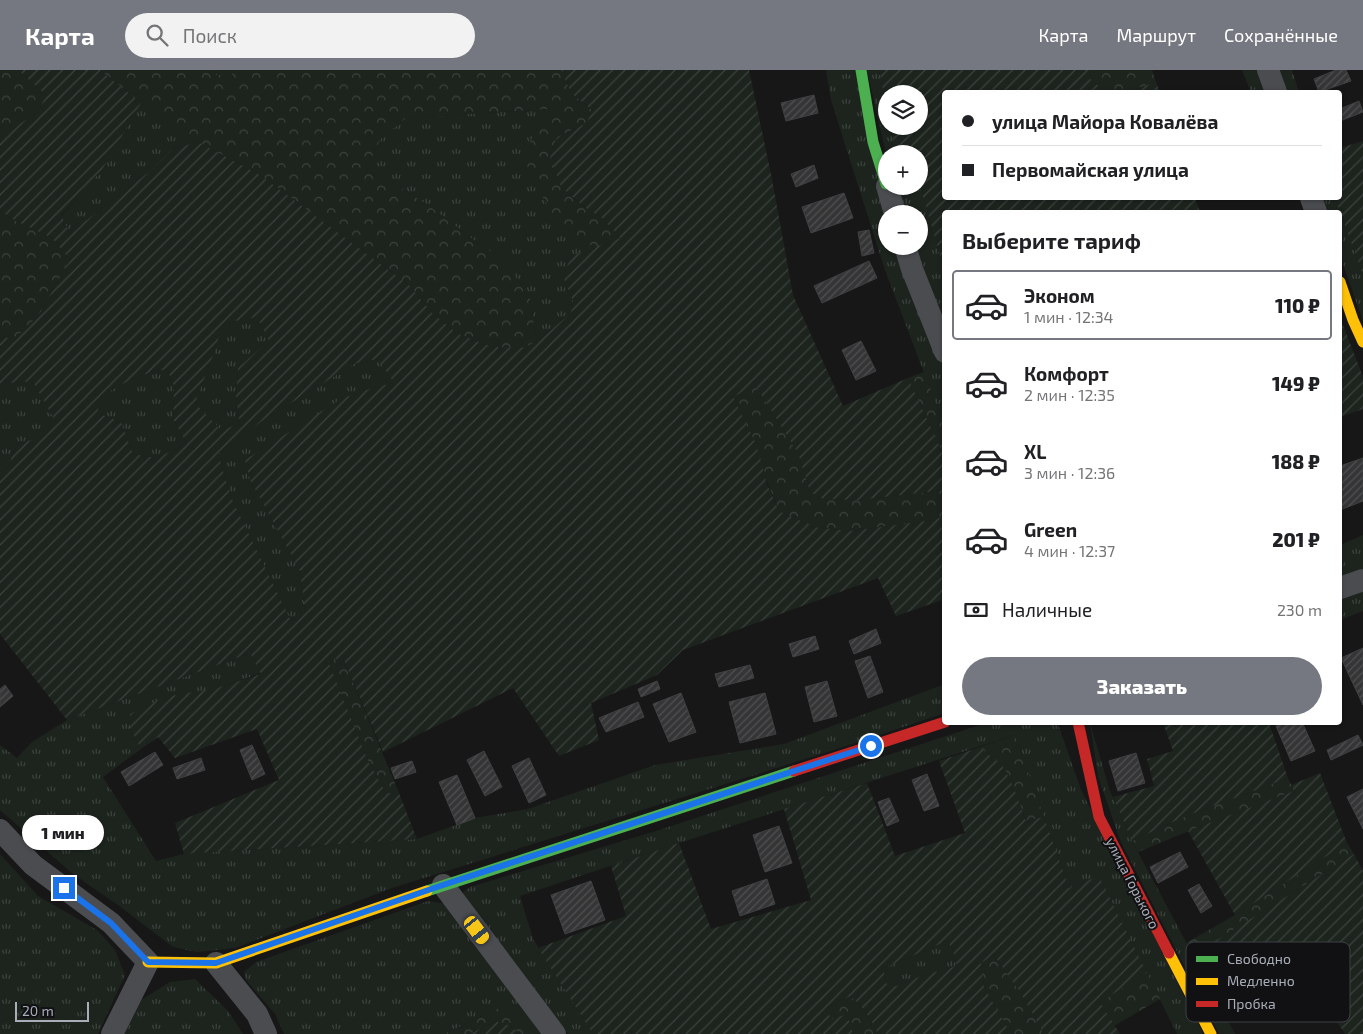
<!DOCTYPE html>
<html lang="ru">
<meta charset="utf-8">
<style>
body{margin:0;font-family:"Exo 2",sans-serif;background:#f2f2f2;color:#202124;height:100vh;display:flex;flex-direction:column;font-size:19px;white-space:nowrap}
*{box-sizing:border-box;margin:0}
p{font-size:16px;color:#757577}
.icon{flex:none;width:28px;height:28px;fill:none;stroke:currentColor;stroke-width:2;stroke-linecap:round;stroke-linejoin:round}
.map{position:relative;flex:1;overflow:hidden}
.sheet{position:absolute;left:942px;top:140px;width:400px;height:515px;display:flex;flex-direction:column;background:#fff;border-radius:5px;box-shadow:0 1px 4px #0004}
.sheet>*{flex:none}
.banner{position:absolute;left:942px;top:20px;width:400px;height:110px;border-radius:5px;box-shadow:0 1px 4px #0004;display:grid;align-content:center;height:110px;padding:0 20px;background:#fff}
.tools{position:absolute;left:878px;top:15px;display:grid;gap:10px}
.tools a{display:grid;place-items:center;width:50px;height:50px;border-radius:50%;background:#fff;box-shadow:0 1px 4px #0004;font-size:25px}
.scale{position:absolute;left:15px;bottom:12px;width:74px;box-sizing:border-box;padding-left:5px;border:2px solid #a8adb8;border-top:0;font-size:14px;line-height:18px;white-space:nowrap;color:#a8adb8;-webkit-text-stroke:4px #111113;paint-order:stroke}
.end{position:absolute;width:22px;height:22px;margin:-11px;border:6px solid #1a73e8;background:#fff;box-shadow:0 0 0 2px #fff}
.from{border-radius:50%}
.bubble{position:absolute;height:35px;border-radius:18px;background:#fff;box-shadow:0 1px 4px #0004;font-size:16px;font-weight:800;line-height:35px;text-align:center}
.car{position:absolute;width:15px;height:30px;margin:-15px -8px;border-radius:6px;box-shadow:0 0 4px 1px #0007;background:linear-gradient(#f5c518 24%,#345 0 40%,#f5c518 0 76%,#345 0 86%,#f5c518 0)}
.banner b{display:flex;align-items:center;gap:18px;height:48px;font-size:19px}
.banner b+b{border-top:1px solid #e0e0e0}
.banner i{width:12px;height:12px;background:#202124}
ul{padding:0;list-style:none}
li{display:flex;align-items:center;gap:15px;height:70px;margin:0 10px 8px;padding:0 10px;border:2px solid transparent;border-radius:5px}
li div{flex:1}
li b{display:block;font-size:19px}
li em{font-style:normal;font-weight:800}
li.on{border-color:#757880}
li>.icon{width:45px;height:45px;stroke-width:1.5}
h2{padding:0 20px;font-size:22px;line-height:60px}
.pay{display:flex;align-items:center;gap:12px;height:55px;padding:0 20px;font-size:19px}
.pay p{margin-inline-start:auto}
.action{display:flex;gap:10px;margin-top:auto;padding:10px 20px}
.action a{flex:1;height:58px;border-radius:30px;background:#757880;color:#fff;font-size:20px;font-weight:800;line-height:58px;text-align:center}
header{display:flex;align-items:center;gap:30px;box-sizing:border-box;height:70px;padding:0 25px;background:#757880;color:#fff}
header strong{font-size:24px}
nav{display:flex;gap:28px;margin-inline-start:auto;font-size:18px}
.search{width:350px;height:45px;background:#f2f2f2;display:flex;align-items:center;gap:12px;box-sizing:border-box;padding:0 18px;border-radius:28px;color:#757577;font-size:19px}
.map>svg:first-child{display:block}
</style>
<header>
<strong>Карта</strong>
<div class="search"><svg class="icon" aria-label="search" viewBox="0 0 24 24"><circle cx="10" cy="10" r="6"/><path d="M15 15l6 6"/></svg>Поиск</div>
<nav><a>Карта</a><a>Маршрут</a><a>Сохранённые</a></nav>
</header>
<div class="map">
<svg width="1363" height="964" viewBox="0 0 1363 964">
<defs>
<pattern id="grass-tufts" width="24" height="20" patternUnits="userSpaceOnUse" patternTransform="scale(1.25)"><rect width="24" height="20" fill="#1d241e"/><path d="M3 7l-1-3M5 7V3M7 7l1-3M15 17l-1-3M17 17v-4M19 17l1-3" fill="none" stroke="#3b413d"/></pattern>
<pattern id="forest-crowns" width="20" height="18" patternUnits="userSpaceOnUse" patternTransform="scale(1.25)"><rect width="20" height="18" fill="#1d241e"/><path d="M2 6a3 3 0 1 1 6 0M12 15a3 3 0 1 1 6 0" fill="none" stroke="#3b413d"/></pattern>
<pattern id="garden-furrows" width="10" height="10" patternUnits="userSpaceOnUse" patternTransform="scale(1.25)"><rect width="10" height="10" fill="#1d241e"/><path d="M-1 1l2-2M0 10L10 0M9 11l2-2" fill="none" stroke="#3b413d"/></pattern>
<pattern id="building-hatch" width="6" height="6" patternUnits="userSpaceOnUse" patternTransform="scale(1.25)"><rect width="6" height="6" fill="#353536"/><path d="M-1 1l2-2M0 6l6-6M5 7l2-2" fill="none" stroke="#4f5051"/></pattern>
</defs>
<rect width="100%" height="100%" fill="#171717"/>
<!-- grass -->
<path fill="url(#grass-tufts)" d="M211,0H233L230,18Z
M826,0H856L886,144V176H900L908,204L945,298V358L885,200L831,30Z
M867,0H879L886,36V56H890L895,84H886Z
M1242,0H1260L1268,22H1251Z
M1277,0H1292L1299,22H1284Z
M141,33L198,72L172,79L149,102L70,163L61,146L83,123Z
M550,39L531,70L559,155L595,178L571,186L563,207L573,231L571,243L537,272L530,229L505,191L479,174L428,135L388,110L365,101L381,68L406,48Z
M919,113L945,202V235L942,236L945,246V270L912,176H919V144H902L894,116H919Z
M1320,128H1335L1363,205V251L1340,186V142H1325Z
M257,247L270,271L238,298L236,328L240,354L221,360L195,333L214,283L223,252Z
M379,289L394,313L375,317L250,410L300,501L305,541L291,551L231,427L218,384L262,351L354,294Z
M167,299L174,316L173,349L187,374L156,388L133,384L121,352L97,343L102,325L138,306Z
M23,311L34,314L53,347L46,365L16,375L8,397L0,402V315Z
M1363,465V500L1340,508V475Z
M1363,521V541L1340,550V529Z
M250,583L261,603L217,618L130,658L141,679L103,707L156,791L184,784L417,769L475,748L528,739L655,695L784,674L945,614V643L831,681L392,818L235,878L197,882L173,877L118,835L73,804L0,740V675L17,688L32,672L67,650Z
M986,653H1056L1058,654L1081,720L1203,964H1177L1099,806L1069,818L1015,665L679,773L520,826L533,869L593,964H568L457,827L470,817L653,762Z
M1090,653L1110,721L1132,771L1235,964H1219L1120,770L1098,706Z
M0,784L38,826L97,860L115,880L125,905L98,964H0Z
M428,831L446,834L551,964H536L507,934L444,964H284L275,944L246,910L244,902L256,892Z
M947,871L953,880L958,896L921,906L896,916L885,913L884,898Z
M195,909L228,941L243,964H120L138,932L170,912Z"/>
<!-- forest -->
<path fill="url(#forest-crowns)" d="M0,0H18L46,25L38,42L0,67Z
M100,0H211L230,17L233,0H561L571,23L592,40L587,53L557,67L550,88L561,117L587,139L602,148L620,168L595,178L559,155L537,117L525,91L531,70L550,39L406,48L381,68L365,101L388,110L428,135L479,174L505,191L530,229L537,272L521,278H505L489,276L458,264L432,243L409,215L260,105L198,72L141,33Z
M1090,0H1152L1156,12L1127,22H1106L1089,8Z
M0,141L16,151L52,168L70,190L39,245L13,271L0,265Z
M924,302L945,358V388L908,308Z
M755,315L798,383L810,422L823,429L858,430L945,420V446L934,450L851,461L814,457L779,441L732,326Z
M343,588L399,723H386L368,691L327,591Z
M1015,665L1044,747L1026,751L1014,718L1004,698L980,677Z
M1288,708L1294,721L1189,761L1138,782L1132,771L1181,748Z
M1347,773L1354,784L1193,885L1186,873L1235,845Z
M994,885L1020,921L1044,964H1011L984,917L981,893Z
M1147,903L1160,929L1114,956L1100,932Z
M850,926C863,937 871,949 878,964H853L851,960L832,949L825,939Z
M507,934L536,964H520L511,956L495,951L470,964H444Z"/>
<!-- garden -->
<path fill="url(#garden-furrows)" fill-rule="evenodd" d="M18,0H100L141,33L103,98L83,123L61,145L70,163L149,102L172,79L198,72L260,105L409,215L432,243L458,264L490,276L505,278H521L537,272L571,243L573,231L563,207L571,186L620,168L602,148L587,139L561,117L550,88L557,67L587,53L592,40L571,23L561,0H749L772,109L793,225L843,336L908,308L945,388V420L858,430L823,429L810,422L798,383L755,315L733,327L756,374L767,414L779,441L814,457L851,461L933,450L945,446V529L896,546L878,508L683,580L657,605L591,633L599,670L559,686L513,618L383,682L343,588L328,591L368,691L386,723H399L417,769L184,784L175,753L279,710L257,659L175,688L158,667L141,679L130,658V644L165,627L217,618L261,604L250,583L67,650L0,564V402L8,397L16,375L46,365L53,347L34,314L23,311L0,315V265L13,270L39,245L70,190L52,168L16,151L0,141V67L38,42L46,25ZM257,247L269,271L238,298L236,328L240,354L221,360L195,333L214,283L223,253ZM378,289L394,313L375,317L341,329L245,390L250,410L300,501L305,541L291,551L231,427L218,384L262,351L354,294ZM167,299L174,316L173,349L187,374L156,388L133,384L121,352L97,343L102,325L138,306Z
M879,0H1090L1089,8L1106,22H1110H945V128H1195L1200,142H945V202L919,113V84H895L890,56H919V24H886V36Z
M1156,12L1160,22H1127Z
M1363,71V205L1335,128H1340V78Z
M1343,255L1363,307V339L1340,347V256Z
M1163,653H1269L1288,708L1181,748L1132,771L1113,727L1154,716L1147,689L1173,681Z
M980,677L1004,698L1014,718L1026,751L1044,747L1069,818L1099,806L1147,903L1100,932L1120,964H1044L1020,922L994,885L981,893L984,917L1011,964H878C871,949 863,936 850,926L825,939L832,949L847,944L853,964H593L538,878L626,846L611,796L679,773L711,859L811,830L784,739L867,713L895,786L965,763L939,691ZM947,871L953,880L957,896L921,906L896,916L885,913L884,898Z
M1320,703L1347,773L1235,845L1188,761L1294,721L1291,715Z
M1354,784L1363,801V964H1345L1306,904L1226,947L1193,885Z
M495,951L511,956L520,964H470Z"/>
<!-- building -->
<path fill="url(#building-hatch)" stroke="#3f4043" d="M1336,0H1346L1351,11L1319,22L1314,9Z
M814,25L818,43L786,51L781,33Z
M1359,31L1363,42L1340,51V39Z
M814,95L818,108L796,117L791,104Z
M844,123L853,148L811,163L802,137Z
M869,160L874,183L862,186L858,162Z
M869,191L877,208L822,233L814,216Z
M861,271L876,301L856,310L842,280Z
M1363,388V431L1340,440V396Z
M876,559L881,573L854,584L849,571Z
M815,566L819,579L793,587L789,574Z
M1363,578V635L1341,588Z
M870,586L883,622L868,628L855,591Z
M750,595L754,608L719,617L715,604Z
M657,611L660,619L641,627L638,619Z
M827,611L837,646L814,652L805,617Z
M5,615L13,626L0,637V619Z
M681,623L696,662L669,672L653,634Z
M765,623L776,664L740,673L729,632Z
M638,632L644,647L606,662L599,648Z
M1285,652H1302L1315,681L1291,691L1276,656Z
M1358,665L1363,675L1331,690L1327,680Z
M252,675L265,704L252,710L240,680Z
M484,681L502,717L485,726L467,690Z
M155,682L163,695L129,716L121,702Z
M1136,683L1145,713L1118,721L1109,691Z
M201,688L205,700L177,709L173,698Z
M529,688L546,725L529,733L512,696Z
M412,691L416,702L395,709L391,698Z
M927,704L939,736L924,741L912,710Z
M457,705L475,748L457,755L439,712Z
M1363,719V759L1347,727Z
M889,728L899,751L887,756L878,732Z
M779,756L792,793L765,802L753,765Z
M1180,782L1188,797L1158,813L1150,797Z
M767,809L775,834L740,846L732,821Z
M591,811L605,850L565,864L551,825Z
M1199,814L1212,836L1201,843L1188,820Z"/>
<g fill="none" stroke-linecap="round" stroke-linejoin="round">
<!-- street -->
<path stroke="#4b4c50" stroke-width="22" d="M1268,0L1276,22
M887,116L895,144
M1311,128L1316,142
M905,176L912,199L945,282
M1340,518L1363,510
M0,760L33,795L111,853L148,892L112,964
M443,815L555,964
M216,893L257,944L266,964"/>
<!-- fast -->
<path stroke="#4caf50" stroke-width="11" d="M861,0L873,72L886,114
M427,821L794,701"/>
<!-- slow -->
<path stroke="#ffc107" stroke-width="11" d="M1340,212L1353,250L1363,272
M1169,883L1211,964
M148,892L216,893L427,821"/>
<!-- jam -->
<path stroke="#c62828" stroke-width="11" d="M1078,652L1099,747L1169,883
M794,701L945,652"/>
</g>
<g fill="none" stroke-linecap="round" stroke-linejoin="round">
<!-- route -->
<path stroke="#1a73e8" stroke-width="6" d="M64,818L111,853L148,892L216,893L443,815L871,676"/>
</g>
<g text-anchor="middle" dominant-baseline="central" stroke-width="4" stroke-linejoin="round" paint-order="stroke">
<!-- street labels -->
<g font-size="14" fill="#a8adb8" stroke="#111113">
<text transform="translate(1133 813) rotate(63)">улица Горького</text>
</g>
</g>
<!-- legend -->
<rect x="1186" y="872" width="164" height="80" rx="8" fill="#111113" stroke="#3e4045" stroke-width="1"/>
<rect x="1196" y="886" width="22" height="6" fill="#4caf50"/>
<rect x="1196" y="908" width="22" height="7" fill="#ffc107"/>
<rect x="1196" y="931" width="22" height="6" fill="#c62828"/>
<g font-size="14" fill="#a8adb8">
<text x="1227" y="894">Свободно</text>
<text x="1227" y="916">Медленно</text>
<text x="1227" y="939">Пробка</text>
</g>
</svg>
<div class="tools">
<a><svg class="icon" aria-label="layers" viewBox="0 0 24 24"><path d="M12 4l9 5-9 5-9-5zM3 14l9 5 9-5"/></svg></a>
<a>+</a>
<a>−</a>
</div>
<div class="scale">20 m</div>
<i class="end from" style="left:871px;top:676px"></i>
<i class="end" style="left:64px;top:818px"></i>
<div class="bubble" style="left:22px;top:745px;width:82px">1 мин</div>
<i class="car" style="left:477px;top:860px;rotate:143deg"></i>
<div class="banner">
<b><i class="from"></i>улица Майора Ковалёва</b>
<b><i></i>Первомайская улица</b>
</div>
<section class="sheet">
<h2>Выберите тариф</h2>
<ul>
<li class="on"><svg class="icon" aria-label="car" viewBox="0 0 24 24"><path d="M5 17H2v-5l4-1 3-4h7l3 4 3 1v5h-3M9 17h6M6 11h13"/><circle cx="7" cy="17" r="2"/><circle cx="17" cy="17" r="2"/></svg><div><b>Эконом</b><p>1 мин · 12:34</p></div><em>110 ₽</em></li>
<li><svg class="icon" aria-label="car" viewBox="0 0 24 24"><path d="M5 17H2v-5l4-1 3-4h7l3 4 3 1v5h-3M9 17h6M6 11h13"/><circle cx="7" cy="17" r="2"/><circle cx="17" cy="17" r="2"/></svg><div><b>Комфорт</b><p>2 мин · 12:35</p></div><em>149 ₽</em></li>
<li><svg class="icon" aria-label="car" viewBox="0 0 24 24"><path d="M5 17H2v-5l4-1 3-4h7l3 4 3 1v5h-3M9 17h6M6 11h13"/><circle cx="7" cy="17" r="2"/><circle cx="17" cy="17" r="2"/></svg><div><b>XL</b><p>3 мин · 12:36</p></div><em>188 ₽</em></li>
<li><svg class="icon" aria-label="car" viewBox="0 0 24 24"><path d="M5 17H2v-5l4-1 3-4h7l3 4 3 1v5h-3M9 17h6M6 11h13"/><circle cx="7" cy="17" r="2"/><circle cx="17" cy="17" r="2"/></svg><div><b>Green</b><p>4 мин · 12:37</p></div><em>201 ₽</em></li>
</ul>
<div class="pay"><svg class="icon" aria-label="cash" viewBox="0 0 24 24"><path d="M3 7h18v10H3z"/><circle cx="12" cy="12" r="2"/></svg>Наличные<p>230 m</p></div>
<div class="action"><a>Заказать</a></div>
</section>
</div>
